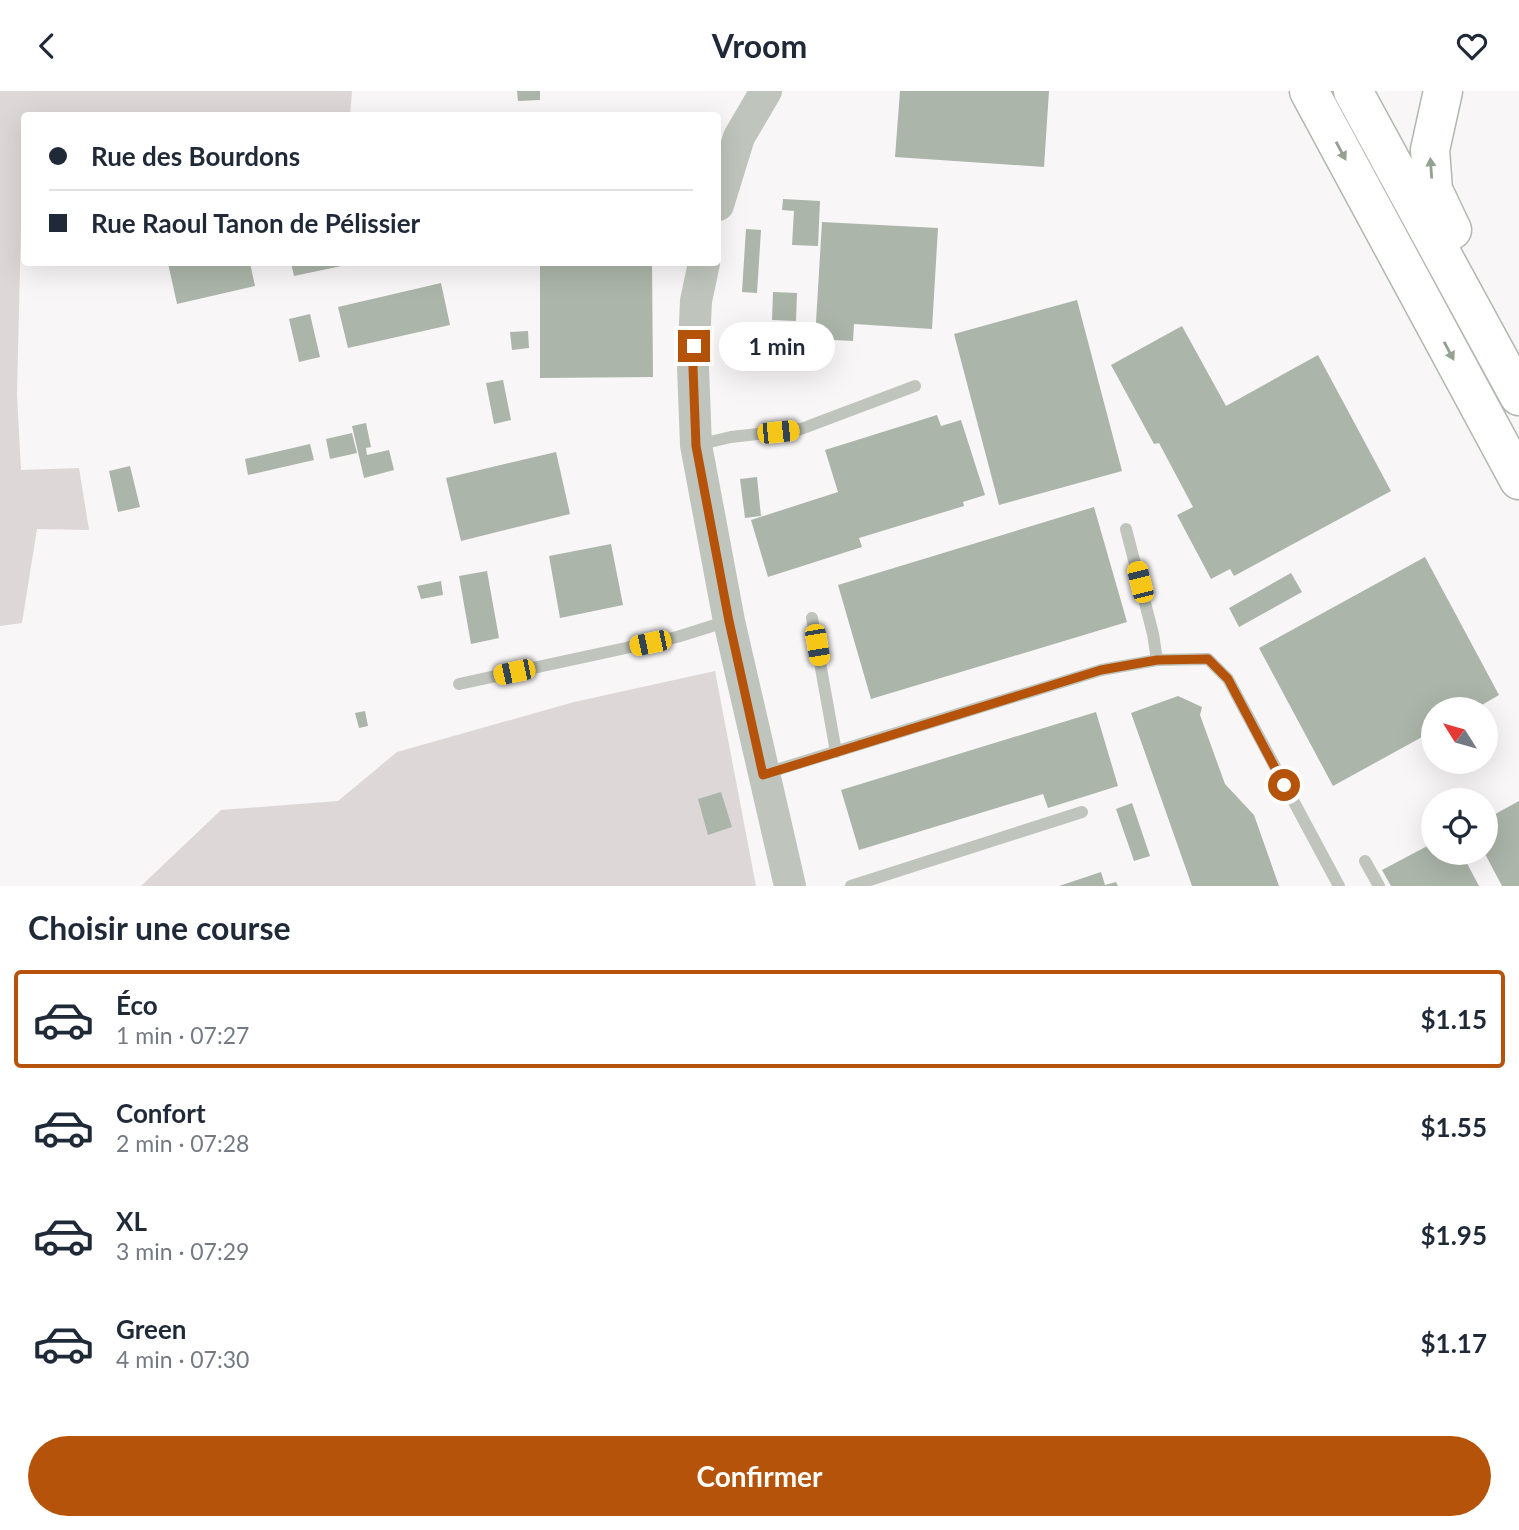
<!DOCTYPE html>
<html lang="fr">
<meta charset="utf-8">
<style>
body{margin:0;font-family:Lato,sans-serif;background:#f6f6f7;color:#1f2937;height:100vh;display:flex;flex-direction:column;font-size:26px;white-space:nowrap}
*{box-sizing:border-box;margin:0}
p{font-size:23px;color:#747a83}
.icon{flex:none;width:38px;height:38px;fill:none;stroke:currentColor;stroke-width:2;stroke-linecap:round;stroke-linejoin:round}
.map{position:relative;height:795px;overflow:hidden}
.side{display:flex;flex-direction:column;background:#fff;flex:1}
.side>*{flex:none}
.hud{position:absolute;left:21px;top:21px;width:700px;height:154px;border-radius:7px;box-shadow:0 7px 28px #0002;display:grid;align-content:center;height:154px;padding:0 28px;background:#fff}
.needle{width:46px;rotate:307deg}
.tools{position:absolute;left:1421px;top:606px;display:grid;gap:14px}
.tools a{display:grid;place-items:center;width:77px;height:77px;border-radius:50%;background:#fff;box-shadow:0 7px 28px #0002;font-size:35px}
.end{position:absolute;width:32px;height:32px;margin:-16px;border:9px solid #b45309;background:#fff;box-shadow:0 0 0 4px #fff}
.from{border-radius:50%}
.bubble{position:absolute;height:49px;border-radius:24px;background:#fff;box-shadow:0 7px 28px #0002;font-size:23px;font-weight:700;line-height:49px;text-align:center}
.car{position:absolute;width:21px;height:42px;margin:-21px -10px;border-radius:9px;box-shadow:0 0 5px 2px #0007;background:linear-gradient(#f5c518 24%,#345 0 40%,#f5c518 0 76%,#345 0 86%,#f5c518 0)}
.hud b{display:flex;align-items:center;gap:24px;height:66px;font-size:26px}
.hud b+b{border-top:2px solid #e0e1e3}
.hud i{width:18px;height:18px;background:#1f2937}
ul{padding:0;list-style:none}
li{display:flex;align-items:center;gap:21px;height:98px;margin:0 14px 10px;padding:0 14px;border:4px solid transparent;border-radius:7px}
li div{flex:1}
li b{display:block;font-size:26px}
li em{font-style:normal;font-weight:700}
li.active{border-color:#b45309}
li>.icon{width:63px;height:63px;stroke-width:1.5}
h2{padding:0 28px;font-size:32px;line-height:84px}
.action{display:flex;gap:14px;margin-top:auto;padding:14px 28px}
.action a{flex:1;height:80px;border-radius:42px;background:#b45309;color:#fff;font-size:28px;font-weight:700;line-height:80px;text-align:center}
header{display:flex;justify-content:space-between;align-items:center;height:91px;padding:0 28px;background:#fff;font-size:32px;font-weight:700}
.map>svg:first-child{display:block}
</style>
<header><svg class="icon" aria-label="back" viewBox="0 0 24 24"><path d="M15 5l-7 7 7 7"/></svg>Vroom<svg class="icon" aria-label="heart" viewBox="0 0 24 24"><path d="M12 20l-8-8c-3-5 5-10 8-4 3-6 11-1 8 4z"/></svg></header>
<div class="map">
<svg width="1519" height="795" viewBox="0 0 1519 795">
<rect width="100%" height="100%" fill="#f8f6f7"/>
<!-- green -->
<path fill="#ded7d8" d="M0,0H352L350,24H24V133L21,134L17,304L21,379L79,377L89,439L37,438L22,532L0,535Z
M715,580L756,795H141L221,719L338,710L397,661L574,611Z"/>
<!-- building -->
<path fill="#acb5a9" d="M517,0H540V9L518,10Z
M900,0H1049L1044,76L895,66Z
M783,108L820,110L818,155L792,154L794,120L782,119Z
M822,131L938,137L932,238L854,233L853,250L815,248Z
M746,138L761,139L757,202L742,201Z
M168,172H250L255,195L177,213Z
M291,172H351V173L294,185Z
M540,172H652L653,286L540,287Z
M441,192L450,234L348,257L338,216Z
M773,201L797,202L796,230L772,229Z
M1077,209L1122,380L999,414L954,243Z
M310,223L320,266L299,271L289,228Z
M1182,235L1226,315L1318,264L1391,400L1234,485L1230,478L1211,488L1177,424L1193,416L1159,352L1154,353L1111,274Z
M528,240L529,257L512,259L510,241Z
M503,289L511,329L494,333L486,292Z
M937,324L941,335L961,329L985,404L963,411L964,415L859,447L862,456L768,486L751,429L838,401L825,359Z
M366,332L371,356L366,357L367,364L389,359L394,379L364,387L352,335Z
M352,342L357,362L330,368L326,348Z
M310,353L314,369L248,384L245,368Z
M556,361L570,423L461,450L446,387Z
M130,375L140,416L118,421L109,380Z
M757,386L761,425L745,427L740,388Z
M1094,416L1127,531L871,608L838,494Z
M611,453L623,514L560,527L549,465Z
M1425,466L1499,604L1475,618H1433V640L1333,695L1259,557Z
M487,480L499,547L471,553L459,485Z
M1291,482L1302,501L1239,536L1229,517Z
M441,490L443,504L421,508L417,495Z
M1178,605L1202,616L1200,624L1225,693L1254,724L1279,795H1192L1131,622Z
M365,620L368,635L359,637L355,622Z
M1096,621L1118,695L1048,717L1043,703L859,759L841,699Z
M721,701L732,736L708,744L698,708Z
M1519,710V795H1502L1484,761H1486V728Z
M1132,712L1150,765L1134,770L1116,718Z
M1433,752V761H1461L1479,795H1391L1382,779Z
M1101,781L1105,794L1116,791L1118,795H1059Z"/>
<g fill="none" stroke-linecap="round" stroke-linejoin="round">
<!-- primary casing -->
<g stroke="#b1b8af" stroke-width="41">
<path id="primary" d="M1309,0L1519,389
M1353,0L1519,305
M1443,0L1430,59L1433,99L1452,139"/>
</g>
<!-- service -->
<path stroke="#bfc5bd" stroke-width="12" d="M697,354L731,346L801,338L915,295
M1126,438L1153,543L1157,569
M812,527L836,661
M459,593L677,546L728,530
M763,683L1101,579L1157,569L1208,568L1228,588L1339,795
M1365,770L1379,795
M851,795L1082,721"/>
<!-- tertiary -->
<path stroke="#bfc5bd" stroke-width="32" d="M718,114L739,46L766,0
M704,172L696,210L693,277L696,354L729,530L790,795"/>
<!-- primary -->
<use href="#primary" stroke="#fff" stroke-width="38"/>
</g>
<!-- one-way arrows -->
<defs><path id="oneway-solid" d="M-6-.8H1V-3.2L6.5 0L1 3.2V.8H-6Z" transform="scale(1.75)"/></defs>
<g fill="#94a090">
<use href="#oneway-solid" transform="translate(1341 60) rotate(62)"/>
<use href="#oneway-solid" transform="translate(1431 77) rotate(-94)"/>
<use href="#oneway-solid" transform="translate(1449 260) rotate(62)"/>
</g>
<g fill="none" stroke-linecap="round" stroke-linejoin="round">
<!-- route -->
<path stroke="#b45309" stroke-width="9" d="M694,255L693,277L696,355L729,530L763,684L1101,579L1157,569L1208,568L1228,588L1284,694"/>
</g>
</svg>
<div class="tools">
<a><svg class="needle" viewBox="-14 -14 28 28"><path d="M0-13l5 13h-10z" fill="#e53935"/><path d="M0 13l5-13h-10z" fill="#747a83"/></svg></a>
<a><svg class="icon" aria-label="locate" viewBox="0 0 24 24"><circle cx="12" cy="12" r="6"/><path d="M12 2v4M12 18v4M2 12h4M18 12h4"/></svg></a>
</div>
<i class="end from" style="left:1284px;top:694px"></i>
<i class="end" style="left:694px;top:255px"></i>
<div class="bubble" style="left:719px;top:231px;width:116px">1 min</div>
<i class="car" style="left:778px;top:341px;rotate:84deg"></i>
<i class="car" style="left:1140px;top:491px;rotate:346deg"></i>
<i class="car" style="left:650px;top:552px;rotate:258deg"></i>
<i class="car" style="left:817px;top:554px;rotate:170deg"></i>
<i class="car" style="left:514px;top:581px;rotate:258deg"></i>
<div class="hud">
<b><i class="from"></i>Rue des Bourdons</b>
<b><i></i>Rue Raoul Tanon de Pélissier</b>
</div>
</div>
<section class="side">
<h2>Choisir une course</h2>
<ul>
<li class="active"><svg class="icon" aria-label="car" viewBox="0 0 24 24"><path d="M5 17H2v-5l4-1 3-4h7l3 4 3 1v5h-3M9 17h6M6 11h13"/><circle cx="7" cy="17" r="2"/><circle cx="17" cy="17" r="2"/></svg><div><b>Éco</b><p>1 min · 07:27</p></div><em>$1.15</em></li>
<li><svg class="icon" aria-label="car" viewBox="0 0 24 24"><path d="M5 17H2v-5l4-1 3-4h7l3 4 3 1v5h-3M9 17h6M6 11h13"/><circle cx="7" cy="17" r="2"/><circle cx="17" cy="17" r="2"/></svg><div><b>Confort</b><p>2 min · 07:28</p></div><em>$1.55</em></li>
<li><svg class="icon" aria-label="car" viewBox="0 0 24 24"><path d="M5 17H2v-5l4-1 3-4h7l3 4 3 1v5h-3M9 17h6M6 11h13"/><circle cx="7" cy="17" r="2"/><circle cx="17" cy="17" r="2"/></svg><div><b>XL</b><p>3 min · 07:29</p></div><em>$1.95</em></li>
<li><svg class="icon" aria-label="car" viewBox="0 0 24 24"><path d="M5 17H2v-5l4-1 3-4h7l3 4 3 1v5h-3M9 17h6M6 11h13"/><circle cx="7" cy="17" r="2"/><circle cx="17" cy="17" r="2"/></svg><div><b>Green</b><p>4 min · 07:30</p></div><em>$1.17</em></li>
</ul>
<div class="action"><a>Confirmer</a></div>
</section>
